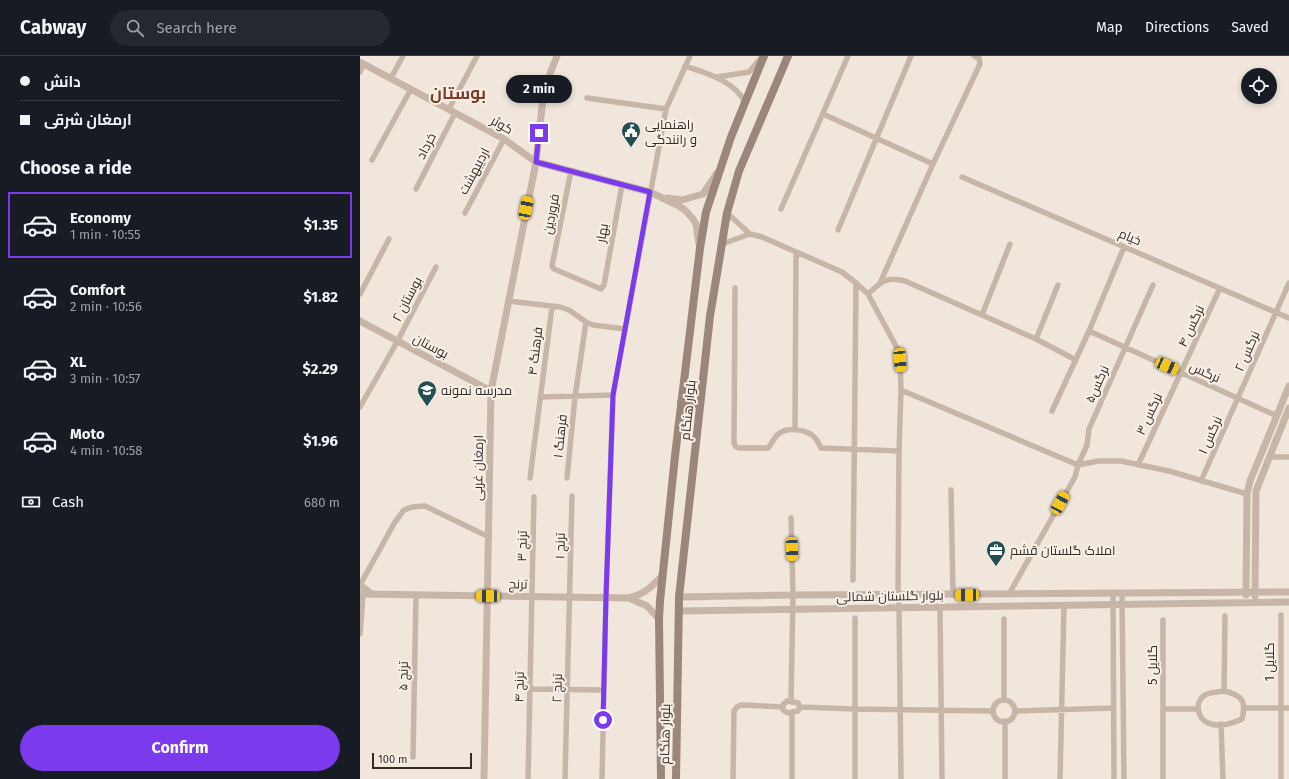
<!DOCTYPE html>
<meta charset="utf-8">
<style>
body{margin:0;font-family:"Fira Sans",Cairo,sans-serif;background:#242831;color:#f1f3f6;height:100vh;display:flex;flex-direction:column;font-size:15px;white-space:nowrap}
*{box-sizing:border-box;margin:0}
p{font-size:13px;color:#9ea1a6}
.icon{flex:none;width:22px;height:22px;fill:none;stroke:currentColor;stroke-width:2;stroke-linecap:round;stroke-linejoin:round}
.map{position:relative;flex:1;overflow:hidden}
.details{display:flex;flex-direction:column;background:#171b24;width:360px}
.details>*{flex:none}
.guide{display:grid;align-content:center;height:88px;padding:0 20px;background:#171b24}
.fabs{position:absolute;left:881px;top:12px;display:grid;gap:8px}
.fabs a{display:grid;place-items:center;width:36px;height:36px;border-radius:50%;background:#171b24;box-shadow:0 2px 6px #0003;font-size:20px}
.scale{position:absolute;left:12px;bottom:10px;width:100px;box-sizing:border-box;padding-left:4px;border:2px solid #342c28;border-top:0;font-size:11px;line-height:14px;white-space:nowrap;color:#342c28;-webkit-text-stroke:3px #f8f0e7;paint-order:stroke}
.end{position:absolute;width:18px;height:18px;margin:-9px;border:5px solid #7c3aed;background:#fff;box-shadow:0 0 0 2px #fff}
.from{border-radius:50%}
.bubble{position:absolute;height:28px;border-radius:14px;background:#171b24;box-shadow:0 2px 6px #0003;font-size:13px;font-weight:700;line-height:28px;text-align:center}
.car{position:absolute;width:12px;height:24px;margin:-12px -6px;border-radius:5px;box-shadow:0 0 3px 1px #0007;background:linear-gradient(#f5c518 24%,#345 0 40%,#f5c518 0 76%,#345 0 86%,#f5c518 0)}
.guide b{display:flex;align-items:center;gap:14px;height:38px;font-size:15px}
.guide b+b{border-top:1px solid #363941}
.guide i{width:10px;height:10px;background:#f1f3f6}
ul{padding:0;list-style:none}
li{display:flex;align-items:center;gap:12px;height:66px;margin:0 8px 6px;padding:0 12px;border:2px solid transparent;border-radius:0px}
li div{flex:1}
li b{display:block;font-size:15px}
li em{font-style:normal;font-weight:700}
li.current{border-color:#7c3aed}
li>.icon{width:36px;height:36px;stroke-width:1.5}
h2{padding:0 20px;font-size:18px;line-height:48px}
.pay{display:flex;align-items:center;gap:10px;height:44px;padding:0 20px;font-size:15px}
.pay p{margin-inline-start:auto}
.cta{display:flex;gap:8px;margin-top:auto;padding:8px 20px}
.cta a{flex:1;height:46px;border-radius:24px;background:#7c3aed;color:#fff;font-size:16px;font-weight:700;line-height:46px;text-align:center}
header{display:flex;align-items:center;gap:24px;box-sizing:border-box;height:56px;padding:0 20px;background:#171b24;border-bottom:1px solid #363941}
header strong{font-size:19px}
nav{display:flex;gap:22px;margin-inline-start:auto;font-size:14px}
.search{width:280px;height:36px;background:#242831;display:flex;align-items:center;gap:10px;box-sizing:border-box;padding:0 14px;border-radius:22px;color:#9ea1a6;font-size:15px}
main{display:flex;flex:1;min-height:0}
.map>svg:first-child{display:block}
</style>
<header>
<strong>Cabway</strong>
<div class="search"><svg class="icon" aria-label="search" viewBox="0 0 24 24"><circle cx="10" cy="10" r="6"/><path d="M15 15l6 6"/></svg>Search here</div>
<nav><a>Map</a><a>Directions</a><a>Saved</a></nav>
</header>
<main>
<section class="details">
<div class="guide">
<b><i class="from"></i>دانش</b>
<b><i></i>ارمغان شرقی</b>
</div>
<h2>Choose a ride</h2>
<ul>
<li class="current"><svg class="icon" aria-label="car" viewBox="0 0 24 24"><path d="M5 17H2v-5l4-1 3-4h7l3 4 3 1v5h-3M9 17h6M6 11h13"/><circle cx="7" cy="17" r="2"/><circle cx="17" cy="17" r="2"/></svg><div><b>Economy</b><p>1 min · 10:55</p></div><em>$1.35</em></li>
<li><svg class="icon" aria-label="car" viewBox="0 0 24 24"><path d="M5 17H2v-5l4-1 3-4h7l3 4 3 1v5h-3M9 17h6M6 11h13"/><circle cx="7" cy="17" r="2"/><circle cx="17" cy="17" r="2"/></svg><div><b>Comfort</b><p>2 min · 10:56</p></div><em>$1.82</em></li>
<li><svg class="icon" aria-label="car" viewBox="0 0 24 24"><path d="M5 17H2v-5l4-1 3-4h7l3 4 3 1v5h-3M9 17h6M6 11h13"/><circle cx="7" cy="17" r="2"/><circle cx="17" cy="17" r="2"/></svg><div><b>XL</b><p>3 min · 10:57</p></div><em>$2.29</em></li>
<li><svg class="icon" aria-label="car" viewBox="0 0 24 24"><path d="M5 17H2v-5l4-1 3-4h7l3 4 3 1v5h-3M9 17h6M6 11h13"/><circle cx="7" cy="17" r="2"/><circle cx="17" cy="17" r="2"/></svg><div><b>Moto</b><p>4 min · 10:58</p></div><em>$1.96</em></li>
</ul>
<div class="pay"><svg class="icon" aria-label="cash" viewBox="0 0 24 24"><path d="M3 7h18v10H3z"/><circle cx="12" cy="12" r="2"/></svg>Cash<p>680 m</p></div>
<div class="cta"><a>Confirm</a></div>
</section>
<div class="map">
<svg width="929" height="723" viewBox="0 0 929 723">
<rect width="100%" height="100%" fill="#f0e6db"/>
<g fill="none" stroke-linecap="round" stroke-linejoin="round">
<!-- minor -->
<path stroke="#c7b6a8" stroke-width="5.5" d="M325,10C348,18 373,24 385,46
M0,16L4,8
M357,21L389,16L400,3
M31,22L43,0
M227,42L306,53
M89,53L117,0
M463,58L573,108
M12,104L51,33
M211,115L192,210L194,213L241,233L244,229L262,129
M602,121L929,262
M56,133L95,57
M421,153L488,0
M105,157L144,83
M367,157L390,178L402,181L482,216L496,227L508,238L537,292L540,304L541,334L539,395L538,539L539,551L541,723
M478,174L551,0
M362,188L390,178
M520,227L573,108L620,8L619,2L614,0
M375,232L374,387L376,391L379,392H408C411,388 414,383 417,379C427,370 448,373 456,383C458,385 459,389 461,392L539,395
M0,238L29,183
M508,238C521,226 526,220 545,225L676,283L716,304
M148,245L200,251L209,254L226,266L233,269L265,273
M622,259L650,188
M729,275L917,360
M676,283L698,229
M541,334L718,409L738,405H761L809,415L887,438
M181,341L253,339
M0,351L37,286L76,211
M692,355L729,275L764,191
M435,374L436,196
M909,401H929
M778,409L860,232
M170,422L192,251
M207,422L215,341L226,266
M841,425L929,227
M591,434L593,539
M431,462L433,539L431,645
M493,524L496,227
M0,529L35,466L44,454L52,451L65,450L129,481
M649,538L715,421L718,409L727,389L729,373L793,229
M753,538L754,723
M762,538L764,723
M580,551L582,723
M921,559V723
M803,564V723
M0,578L3,538
M169,633L243,634
M864,635C881,639 887,644 882,663C874,667 861,671 851,668C838,665 833,647 845,639C850,636 858,636 864,635Z
M864,635L865,560
M633 655a11 11 0 1 1 22 0a11 11 0 1 1-22 0Z
M644,644V563
M427,645L438,647L440,651L438,655L428,657L423,654V649Z
M440,651L495,653L633,655
M884,652H929
M803,653H838
M656,655L753,652
M432,656V723
M645,665V723
M861,668L863,723
M53,701L56,539
M168,723L174,441
M205,723L212,440
M242,723L246,541L253,339L306,53L330,0
M373,723L374,655L377,651L381,649L423,651
M495,723V562
M700,723L704,549"/>
<!-- tertiary -->
<path stroke="#c7b6a8" stroke-width="7" d="M0,6L144,83L176,106L290,136L317,149L325,154L333,163L336,168L339,188
M307,142L322,144L343,138L357,117
M0,265L131,335
M0,529L12,538
M0,538L268,542C285,538 290,532 302,520
M886,539L887,438L890,425L929,330
M895,540L896,435L929,352
M319,541L433,539L929,536
M269,542L287,550L299,563
M319,555L929,546
M124,723L131,335L176,106L184,33L197,0"/>
<!-- secondary -->
<path stroke="#9a867a" stroke-width="8" d="M321,346L340,348
M301,723L299,563L300,545L315,400L340,192L346,156L371,81L404,0
M316,723L319,541L350,260L367,157L379,115L428,0"/>
</g>
<g fill="none" stroke-linecap="round" stroke-linejoin="round">
<!-- route -->
<path stroke="#7c3aed" stroke-width="5" d="M179,77L176,106L290,136L253,339L246,541L243,664"/>
</g>
<!-- icons -->
<defs>
<g id="civic-pin" transform="scale(1)"><path d="M0 17L-7.5 6A9.5 9.5 0 1 1 7.5 6Z" fill="#214f52" stroke="#f8f0e7"/><path d="M-.6-6.5H3V-4.5H.6V-3L4-1V1h2V6H-6V1h2V-1L-.6-3ZM-1.2 2.5V6h2.4V2.5Z" fill="#fff"/></g>
<g id="school-pin" transform="scale(1)"><path d="M0 17L-7.5 6A9.5 9.5 0 1 1 7.5 6Z" fill="#214f52" stroke="#f8f0e7"/><path d="M0-5L7-2L0 1L-7-2ZM-4 1L0 2.5L4 1V4Q0 6-4 4Z" fill="#fff"/></g>
<g id="office-pin" transform="scale(1)"><path d="M0 17L-7.5 6A9.5 9.5 0 1 1 7.5 6Z" fill="#214f52" stroke="#f8f0e7"/><path d="M-6-3h4V-5.5h4V-3h4V5H-6ZM-1-4.5V-3h2v-1.5ZM-6 0V1H6V0Z" fill="#fff"/></g>
</defs>
<g fill-rule="evenodd">
<use href="#civic-pin" x="271" y="75"/>
<use href="#school-pin" x="67" y="334"/>
<use href="#office-pin" x="636" y="494"/>
</g>
<g text-anchor="middle" dominant-baseline="central" stroke-width="4" stroke-linejoin="round" paint-order="stroke">
<!-- poi labels -->
<g font-size="13" fill="#342c28" stroke="#f8f0e7" text-anchor="start">
<text x="285" y="68">راهنمایی<tspan x="285" dy="15">و رانندگی</tspan></text>
<text x="81" y="334">مدرسه نمونه</text>
<text x="650" y="494">املاک گلستان قشم</text>
</g>
<!-- street labels -->
<g font-size="13" fill="#342c28" stroke="#f8f0e7">
<text transform="translate(142 69) rotate(30)">کوثر</text>
<text transform="translate(66 90) rotate(-63)">خرداد</text>
<text transform="translate(114 115) rotate(-62)">اردیبهشت</text>
<text transform="translate(191 158) rotate(-79)">فروردین</text>
<text transform="translate(242 177) rotate(-80)">بهار</text>
<text transform="translate(770 181) rotate(23)">خیام</text>
<text transform="translate(47 243) rotate(-62)">بوستان ۲</text>
<text transform="translate(831 270) rotate(-65)">نرگس ۴</text>
<text transform="translate(71 290) rotate(28)">بوستان</text>
<text transform="translate(175 295) rotate(-83)">فرهنگ ۴</text>
<text transform="translate(887 295) rotate(-66)">نرگس ۲</text>
<text transform="translate(845 316) rotate(24)">نرگس</text>
<text transform="translate(737 328) rotate(-66)">نرگس۵</text>
<text transform="translate(328 354) rotate(-84)">بلوار هنگام</text>
<text transform="translate(789 358) rotate(-65)">نرگس ۳</text>
<text transform="translate(850 379) rotate(-66)">نرگس ۱</text>
<text transform="translate(200 380) rotate(-84)">فرهنگ ۱</text>
<text transform="translate(118 412) rotate(-89)">ارمغان غربی</text>
<text transform="translate(162 490) rotate(-89)">ترنج ۳</text>
<text transform="translate(200 490) rotate(-89)">ترنج ۱</text>
<text transform="translate(158 528) rotate(1)">ترنج</text>
<text transform="translate(530 540) rotate(-1)">بلوار گلستان شمالی</text>
<text transform="translate(909 606) rotate(-90)">گلایل 1</text>
<text transform="translate(792 609) rotate(-90)">گلایل 5</text>
<text transform="translate(43 620) rotate(-89)">ترنج ۵</text>
<text transform="translate(159 631) rotate(-89)">ترنج ۴</text>
<text transform="translate(197 632) rotate(-89)">ترنج ۲</text>
<text transform="translate(305 678) rotate(-89)">بلوار هنگام</text>
</g>
<!-- district labels -->
<g font-size="17" font-weight="bold" fill="#7d3c27" stroke="#f8f0e7">
<text x="98" y="37">بوستان</text>
</g>
</g>
</svg>
<div class="fabs">
<a><svg class="icon" aria-label="locate" viewBox="0 0 24 24"><circle cx="12" cy="12" r="6"/><path d="M12 2v4M12 18v4M2 12h4M18 12h4"/></svg></a>
</div>
<div class="scale">100 m</div>
<i class="end from" style="left:243px;top:664px"></i>
<i class="end" style="left:179px;top:77px"></i>
<div class="bubble" style="left:146px;top:19px;width:66px">2 min</div>
<i class="car" style="left:166px;top:152px;rotate:11deg"></i>
<i class="car" style="left:540px;top:304px;rotate:175deg"></i>
<i class="car" style="left:807px;top:310px;rotate:114deg"></i>
<i class="car" style="left:700px;top:447px;rotate:29deg"></i>
<i class="car" style="left:432px;top:493px;rotate:178deg"></i>
<i class="car" style="left:607px;top:539px;rotate:270deg"></i>
<i class="car" style="left:128px;top:540px;rotate:271deg"></i>
</div>
</main>
